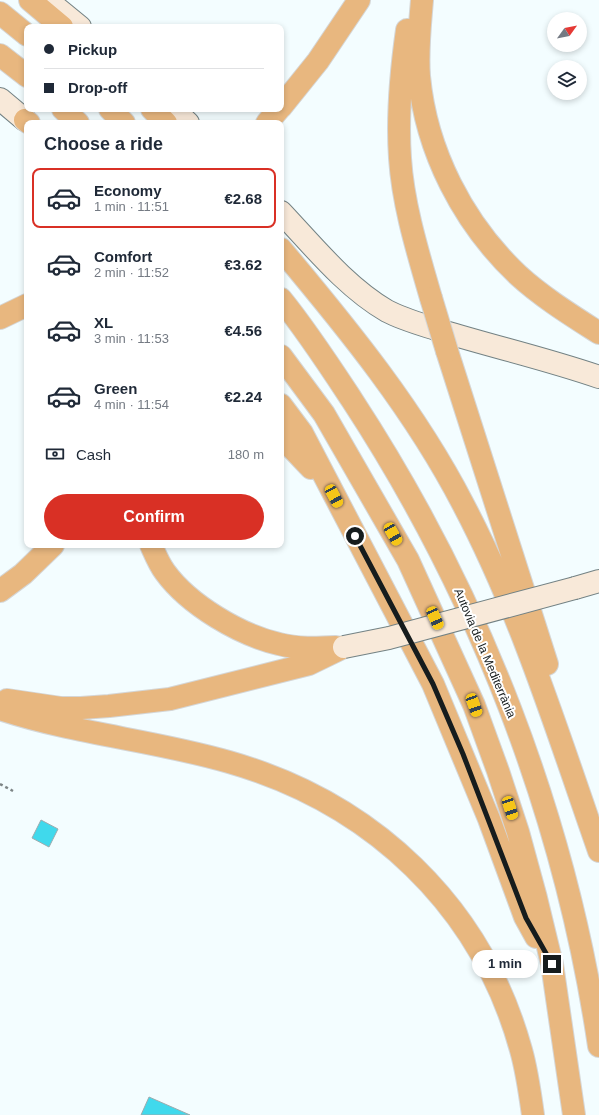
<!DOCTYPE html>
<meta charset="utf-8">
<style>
body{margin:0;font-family:Helvetica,sans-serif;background:#f2f2f3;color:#1f2937;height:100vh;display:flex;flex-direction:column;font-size:15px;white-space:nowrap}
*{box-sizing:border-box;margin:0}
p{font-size:13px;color:#747a83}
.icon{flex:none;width:22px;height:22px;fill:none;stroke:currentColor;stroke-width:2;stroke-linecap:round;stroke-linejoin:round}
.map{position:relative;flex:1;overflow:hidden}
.details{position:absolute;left:24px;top:120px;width:260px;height:428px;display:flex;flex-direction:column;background:#fff;border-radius:8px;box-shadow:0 2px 6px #0003}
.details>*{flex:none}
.top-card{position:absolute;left:24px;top:24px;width:260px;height:88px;border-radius:8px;box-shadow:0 2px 6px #0003;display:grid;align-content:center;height:88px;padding:0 20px;background:#fff}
.needle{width:26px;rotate:57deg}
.tools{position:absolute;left:547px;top:12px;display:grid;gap:8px}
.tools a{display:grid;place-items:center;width:40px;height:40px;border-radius:50%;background:#fff;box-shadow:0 2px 6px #0003;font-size:20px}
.end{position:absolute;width:18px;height:18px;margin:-9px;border:5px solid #161c1d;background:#fff;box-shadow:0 0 0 2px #fff}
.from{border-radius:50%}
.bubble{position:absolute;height:28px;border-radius:14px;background:#fff;box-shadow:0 2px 6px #0003;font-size:13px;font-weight:600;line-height:28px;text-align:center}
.car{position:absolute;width:12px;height:24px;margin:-12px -6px;border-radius:5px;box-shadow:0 0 3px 1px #0007;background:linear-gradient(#f5c518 24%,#345 0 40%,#f5c518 0 76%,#345 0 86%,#f5c518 0)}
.top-card b{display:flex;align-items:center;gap:14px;height:38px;font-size:15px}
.top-card b+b{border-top:1px solid #e0e1e3}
.top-card i{width:10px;height:10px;background:#1f2937}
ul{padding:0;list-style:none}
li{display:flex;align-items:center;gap:12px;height:60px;margin:0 8px 6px;padding:0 12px;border:2px solid transparent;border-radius:8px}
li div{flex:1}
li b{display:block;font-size:15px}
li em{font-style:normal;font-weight:600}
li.current{border-color:#d93025}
li>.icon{width:36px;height:36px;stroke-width:1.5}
h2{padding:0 20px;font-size:18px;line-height:48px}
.pay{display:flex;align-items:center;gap:10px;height:44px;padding:0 20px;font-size:15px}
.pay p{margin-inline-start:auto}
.button{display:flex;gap:8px;margin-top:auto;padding:8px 20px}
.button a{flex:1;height:46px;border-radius:24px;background:#d93025;color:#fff;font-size:16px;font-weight:600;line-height:46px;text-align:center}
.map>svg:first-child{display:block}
</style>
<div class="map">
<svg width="599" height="1115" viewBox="0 0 599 1115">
<rect width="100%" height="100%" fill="#f3fdff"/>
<!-- building -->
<path fill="#40d9ec" stroke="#9cabae" d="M41,820L58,829L49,847L32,838Z
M149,1097L190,1115H141Z"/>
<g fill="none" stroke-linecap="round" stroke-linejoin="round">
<!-- secondary casing -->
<g stroke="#738284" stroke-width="24">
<path id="secondary" d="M47,0L80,27
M0,99L25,120
M173,109L188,123
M281,212C314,247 346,287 387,311C404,320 424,325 442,331C494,347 547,359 599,377
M575,588L599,581"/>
</g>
<!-- highway casing -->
<g stroke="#d5d6d6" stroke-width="24">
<path id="highway" d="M30,0L62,27
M422,0C420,25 417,50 419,76C426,151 463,223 518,275C542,297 571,315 599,333
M0,13L27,35
M407,30C401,72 397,115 400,158C403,205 418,253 431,298
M0,55L27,76
M281,107L318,61L359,0
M63,109L78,123
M110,109L124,123
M152,109L166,123
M25,120L29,123
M267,123L279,109
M281,249C348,329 415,411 463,504C521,614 558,734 599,851
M281,299C307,331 329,365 352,400C479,594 565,816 599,1046
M0,318L27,305
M447,351L547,664
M281,356L324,414L408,560L474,705L498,771L518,832L536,898L552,964L574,1115
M281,405L302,433L433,684L489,819L525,917L536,937
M281,438L291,447L311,468
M151,545C155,554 159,564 165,572C189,605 240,635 279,644C298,649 317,648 336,647
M0,591L23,574L53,545
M7,700L61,708H81L109,706L170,699L309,664L344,647
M0,709C75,734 154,740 229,762C372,803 481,905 521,1050C527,1071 530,1093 533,1115"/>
</g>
<!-- path -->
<path stroke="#7d8586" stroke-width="2.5" stroke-dasharray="3 3" stroke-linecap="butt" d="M0,784L13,791"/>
<!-- secondary -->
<use href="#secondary" stroke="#f8e9d9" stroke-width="22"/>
<!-- highway -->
<use href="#highway" stroke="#e8b77f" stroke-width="22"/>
<!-- secondary-bridge casing -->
<g stroke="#738284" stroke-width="24" stroke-linecap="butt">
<path id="secondary-bridge" d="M344,647L389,638L575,588"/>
</g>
<!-- highway-bridge casing -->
<g stroke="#d5d6d6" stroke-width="24" stroke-linecap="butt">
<path id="highway-bridge" d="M431,298L447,351"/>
</g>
<!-- secondary-bridge -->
<use href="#secondary-bridge" stroke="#f8e9d9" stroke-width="22"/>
<!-- highway-bridge -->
<use href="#highway-bridge" stroke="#e8b77f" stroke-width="22"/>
</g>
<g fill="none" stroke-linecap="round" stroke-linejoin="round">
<!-- route -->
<path stroke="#161c1d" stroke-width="5" d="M355,536L433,684L463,754L526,918L552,964"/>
</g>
<g text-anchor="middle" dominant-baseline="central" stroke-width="4" stroke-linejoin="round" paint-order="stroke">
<!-- street labels -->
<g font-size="12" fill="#161c1d" stroke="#fff">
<text transform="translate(485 653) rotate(67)">Autovia de la Mediterrània</text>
</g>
</g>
</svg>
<div class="tools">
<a><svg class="needle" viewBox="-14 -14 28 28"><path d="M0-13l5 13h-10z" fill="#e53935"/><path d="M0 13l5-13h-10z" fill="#747a83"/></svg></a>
<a><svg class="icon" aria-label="layers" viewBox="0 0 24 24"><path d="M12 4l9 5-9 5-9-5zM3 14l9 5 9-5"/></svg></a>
</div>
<i class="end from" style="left:355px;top:536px"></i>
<i class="end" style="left:552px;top:964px"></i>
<div class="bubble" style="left:472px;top:950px;width:66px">1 min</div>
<i class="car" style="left:334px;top:496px;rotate:152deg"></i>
<i class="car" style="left:393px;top:534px;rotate:150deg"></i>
<i class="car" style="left:435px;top:618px;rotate:156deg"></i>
<i class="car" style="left:474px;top:705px;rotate:160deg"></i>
<i class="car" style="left:510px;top:808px;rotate:162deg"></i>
<div class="top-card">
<b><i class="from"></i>Pickup</b>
<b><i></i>Drop-off</b>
</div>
<section class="details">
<h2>Choose a ride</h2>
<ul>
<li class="current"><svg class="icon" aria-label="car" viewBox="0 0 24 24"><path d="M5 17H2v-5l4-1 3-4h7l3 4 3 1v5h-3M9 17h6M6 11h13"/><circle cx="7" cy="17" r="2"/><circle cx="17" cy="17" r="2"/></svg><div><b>Economy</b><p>1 min · 11:51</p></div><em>€2.68</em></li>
<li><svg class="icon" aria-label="car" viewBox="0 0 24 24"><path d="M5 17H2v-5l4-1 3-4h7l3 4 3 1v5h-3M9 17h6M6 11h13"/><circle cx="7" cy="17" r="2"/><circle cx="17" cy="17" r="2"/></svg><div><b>Comfort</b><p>2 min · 11:52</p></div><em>€3.62</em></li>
<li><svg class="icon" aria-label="car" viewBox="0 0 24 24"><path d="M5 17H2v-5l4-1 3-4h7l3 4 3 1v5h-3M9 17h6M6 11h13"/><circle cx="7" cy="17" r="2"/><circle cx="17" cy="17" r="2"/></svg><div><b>XL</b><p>3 min · 11:53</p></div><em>€4.56</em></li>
<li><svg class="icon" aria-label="car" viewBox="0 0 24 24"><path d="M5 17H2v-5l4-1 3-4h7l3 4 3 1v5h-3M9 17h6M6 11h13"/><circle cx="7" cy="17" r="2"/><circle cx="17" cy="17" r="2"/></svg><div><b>Green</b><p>4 min · 11:54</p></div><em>€2.24</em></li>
</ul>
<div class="pay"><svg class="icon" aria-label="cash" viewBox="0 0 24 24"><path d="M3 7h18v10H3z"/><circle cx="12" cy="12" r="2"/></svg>Cash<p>180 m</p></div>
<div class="button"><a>Confirm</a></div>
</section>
</div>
